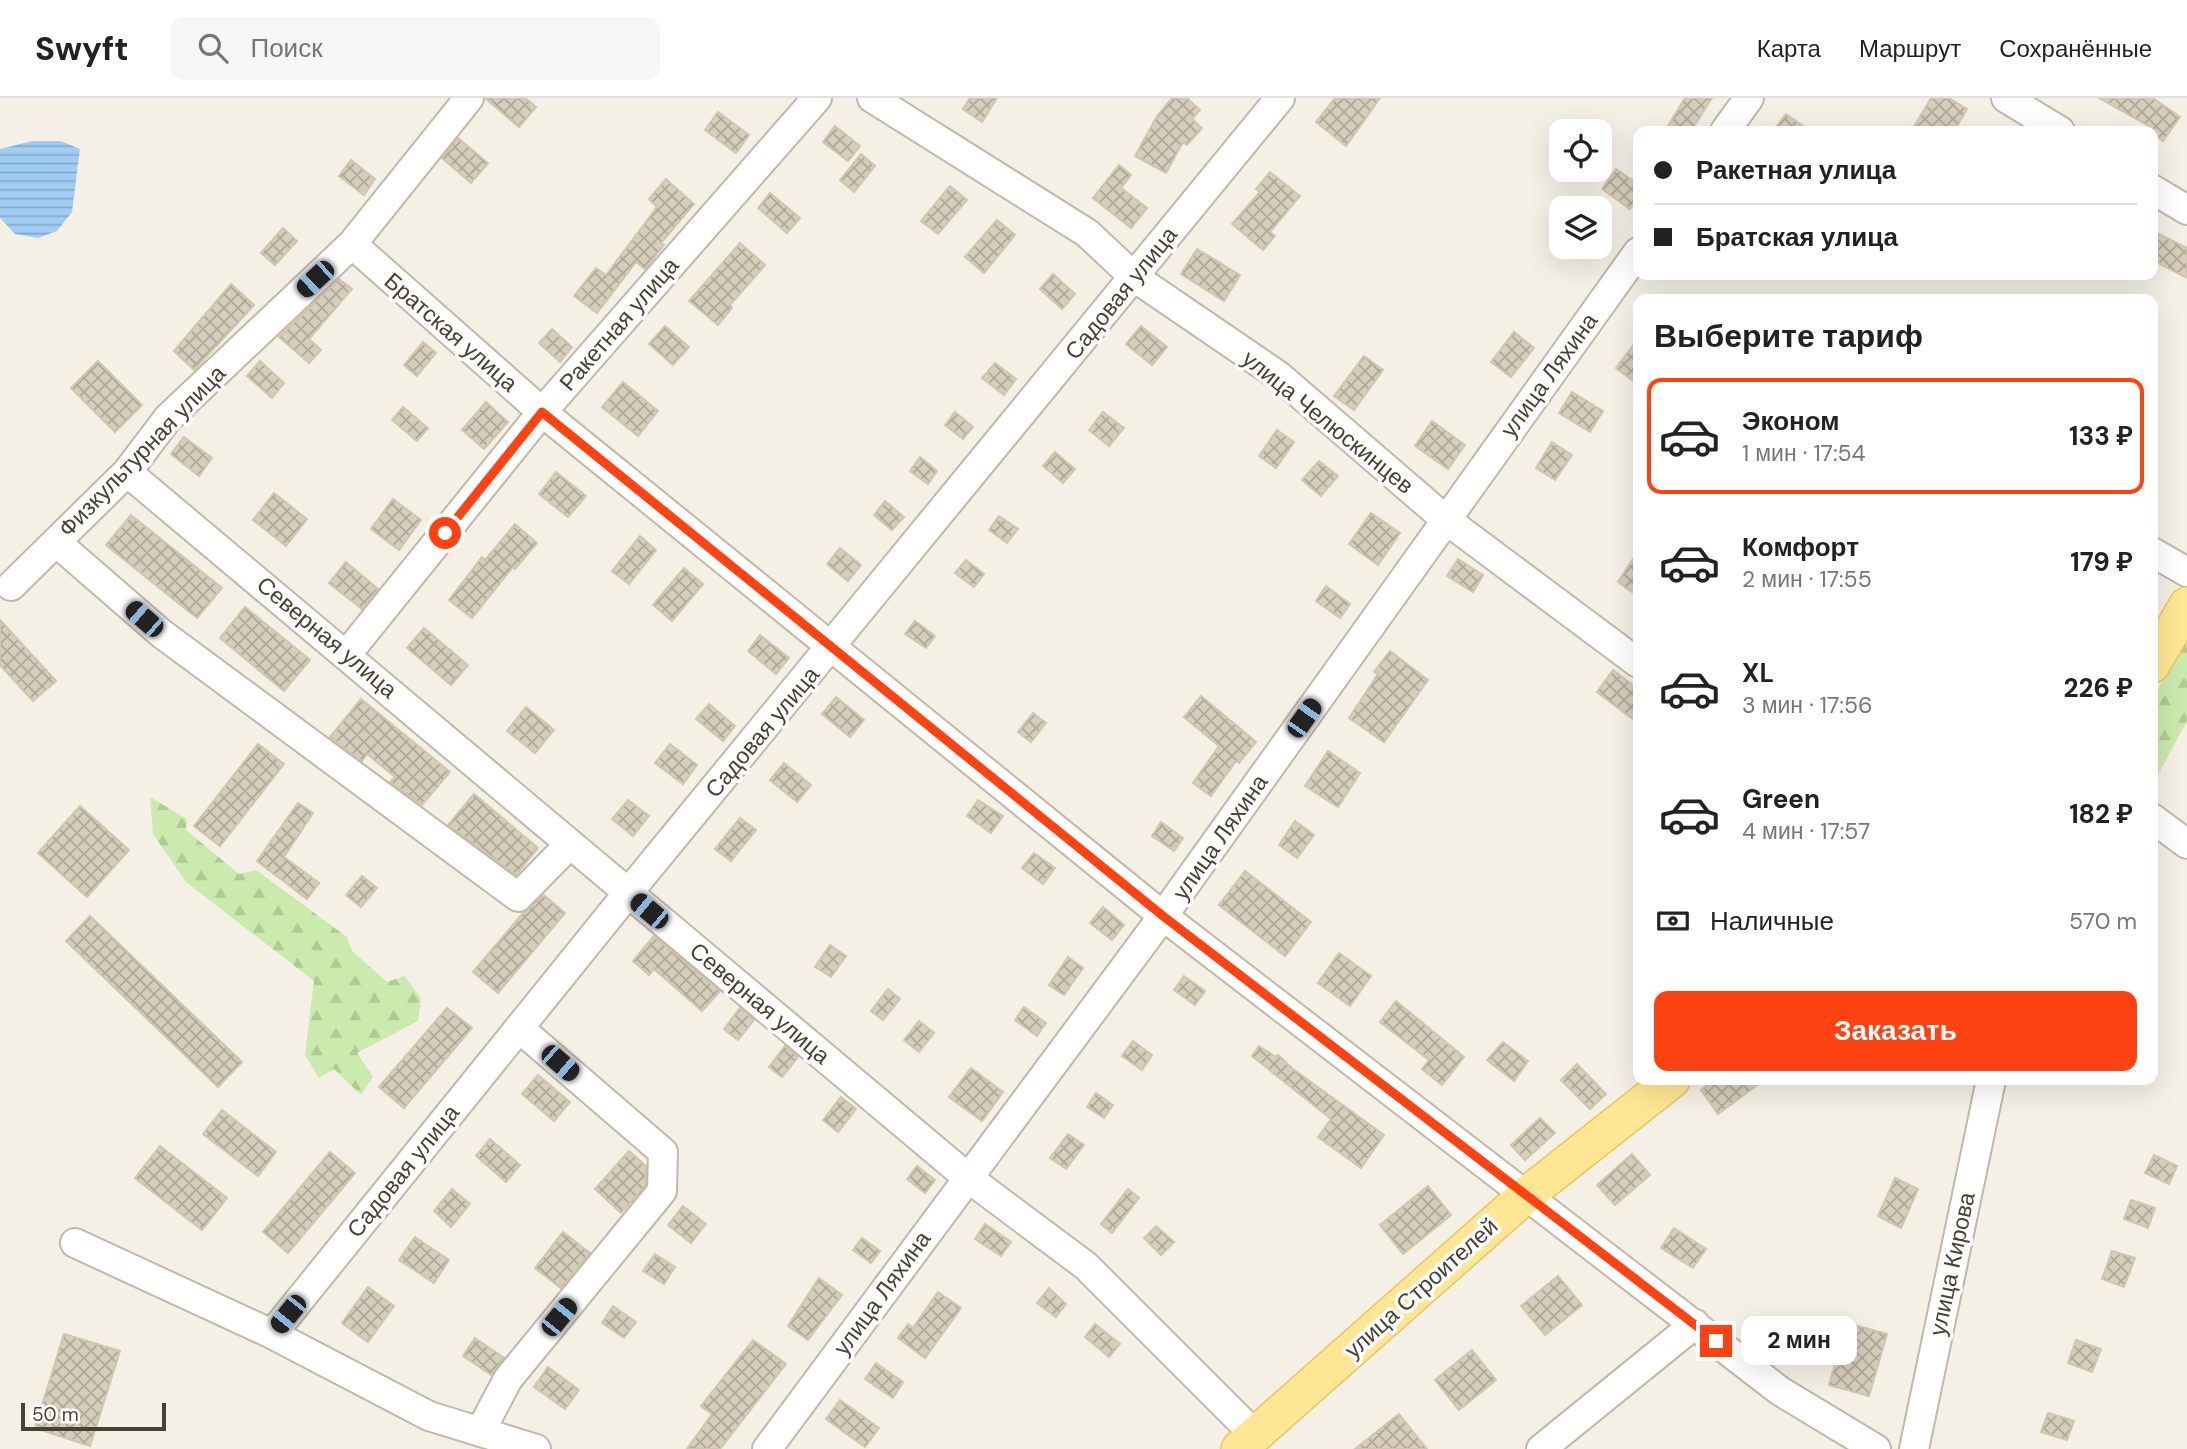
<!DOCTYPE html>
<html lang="ru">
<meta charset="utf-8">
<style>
body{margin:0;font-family:"DM Sans",sans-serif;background:#f6f6f6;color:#222;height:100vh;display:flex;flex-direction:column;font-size:26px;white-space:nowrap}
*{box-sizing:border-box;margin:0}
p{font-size:23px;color:#767676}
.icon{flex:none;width:38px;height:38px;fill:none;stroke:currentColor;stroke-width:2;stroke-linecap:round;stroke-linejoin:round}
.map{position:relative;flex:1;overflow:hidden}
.panel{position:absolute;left:1633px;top:196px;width:525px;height:791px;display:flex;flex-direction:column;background:#fff;border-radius:14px;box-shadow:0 7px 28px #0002}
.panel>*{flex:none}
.guide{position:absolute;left:1633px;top:28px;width:525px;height:154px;border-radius:14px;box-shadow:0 7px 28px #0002;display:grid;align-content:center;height:154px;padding:0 21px;background:#fff}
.tools{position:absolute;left:1549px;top:21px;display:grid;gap:14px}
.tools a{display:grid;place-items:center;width:63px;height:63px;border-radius:14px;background:#fff;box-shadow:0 7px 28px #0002;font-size:35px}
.scale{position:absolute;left:21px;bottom:18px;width:145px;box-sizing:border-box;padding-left:7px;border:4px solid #474135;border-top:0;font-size:19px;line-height:24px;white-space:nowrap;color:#474135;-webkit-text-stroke:5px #fff;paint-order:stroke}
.end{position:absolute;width:32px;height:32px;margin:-16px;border:9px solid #ff4212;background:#fff;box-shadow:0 0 0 4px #fff}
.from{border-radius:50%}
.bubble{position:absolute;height:49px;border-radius:14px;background:#fff;box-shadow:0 7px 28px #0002;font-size:23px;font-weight:700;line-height:49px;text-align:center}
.car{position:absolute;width:21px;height:42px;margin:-21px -10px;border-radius:9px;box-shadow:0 0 5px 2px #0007;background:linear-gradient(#222 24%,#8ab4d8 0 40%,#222 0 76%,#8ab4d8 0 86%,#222 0)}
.guide b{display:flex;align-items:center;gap:24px;height:66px;font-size:26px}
.guide b+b{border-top:2px solid #e0e0e0}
.guide i{width:18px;height:18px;background:#222}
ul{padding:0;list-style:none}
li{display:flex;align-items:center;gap:21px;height:116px;margin:0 14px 10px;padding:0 7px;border:4px solid transparent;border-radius:14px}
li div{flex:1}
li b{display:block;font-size:26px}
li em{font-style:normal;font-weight:700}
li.selected{border-color:#ff4212}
li>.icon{width:63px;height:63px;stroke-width:1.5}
h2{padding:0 21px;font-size:32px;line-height:84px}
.pay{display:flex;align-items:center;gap:18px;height:77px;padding:0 21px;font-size:26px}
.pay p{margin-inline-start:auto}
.cta{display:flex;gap:14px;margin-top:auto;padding:14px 21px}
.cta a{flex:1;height:80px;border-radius:14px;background:#ff4212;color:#fff;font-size:28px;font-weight:700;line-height:80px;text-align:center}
header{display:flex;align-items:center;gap:42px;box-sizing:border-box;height:98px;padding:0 35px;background:#fff;border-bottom:2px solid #e0e0e0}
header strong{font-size:33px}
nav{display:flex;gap:38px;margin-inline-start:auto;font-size:24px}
.search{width:490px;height:63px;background:#f6f6f6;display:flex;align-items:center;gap:18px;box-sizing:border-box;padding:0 24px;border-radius:14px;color:#767676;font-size:26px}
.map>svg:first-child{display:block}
</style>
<header>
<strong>Swyft</strong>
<div class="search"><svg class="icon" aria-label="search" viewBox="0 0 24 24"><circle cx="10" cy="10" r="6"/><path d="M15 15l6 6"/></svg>Поиск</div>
<nav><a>Карта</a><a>Маршрут</a><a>Сохранённые</a></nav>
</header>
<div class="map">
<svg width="2187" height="1351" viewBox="0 0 2187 1351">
<defs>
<pattern id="forest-firs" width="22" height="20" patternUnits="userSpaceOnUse" patternTransform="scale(1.75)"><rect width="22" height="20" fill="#cbeaad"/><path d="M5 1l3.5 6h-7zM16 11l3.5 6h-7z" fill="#b0ca95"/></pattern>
<pattern id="water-rules" width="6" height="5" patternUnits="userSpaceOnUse" patternTransform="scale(1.75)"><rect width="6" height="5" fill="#a0cdf3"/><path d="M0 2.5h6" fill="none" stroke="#84a8c6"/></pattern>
<pattern id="building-cross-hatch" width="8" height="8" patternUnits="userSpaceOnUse" patternTransform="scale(1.75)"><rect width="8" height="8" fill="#d6cdbb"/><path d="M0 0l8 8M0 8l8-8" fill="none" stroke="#afa899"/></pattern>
</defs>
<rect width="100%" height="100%" fill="#f4f0e6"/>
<!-- forest -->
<path fill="url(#forest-firs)" d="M2187,538V623L2154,684L2153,601Z
M150,699L187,721L186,732L239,776L256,772L347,839L351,852L387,884L405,878L421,901L418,923L357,955L373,979L361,997L334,971L319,980L305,957L314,883L186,784L153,736Z"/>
<!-- water -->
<path fill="url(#water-rules)" d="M32,43H61L80,51L72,114L57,133L38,140L15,136L0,120V51Z"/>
<!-- building -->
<path fill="url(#building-cross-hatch)" stroke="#d1c5ae" stroke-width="2" d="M485,0H525L536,9L519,29Z
M970,0H997L982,24L963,11Z
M1172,0H1187L1200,12L1192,21L1202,30L1187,47L1183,44L1166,75L1135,58L1157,18Z
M1335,0H1380L1346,48L1316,24Z
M1685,0H1712L1691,33H1665Z
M1931,0H1949L1967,11L1954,33H1926L1915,27Z
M2099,0H2153L2180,19L2163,43L2144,30L2147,27Z
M718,14L749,37L736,55L705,32Z
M1786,16L1810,33H1773Z
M835,28L860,48L848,63L823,44Z
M458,40L488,65L471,85L442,60Z
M861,56L875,68L854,94L840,82Z
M351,62L375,81L364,97L339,78Z
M1119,67L1131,77L1121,90L1147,110L1131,130L1093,100Z
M1616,71L1638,86V99L1630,111L1602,91Z
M1270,74L1300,98L1270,134L1275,138L1263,152L1232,126L1260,94L1256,91Z
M666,81L694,106L661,145L664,147L645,171L636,164L597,215L574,198L596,170L606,177L657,109L649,101Z
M950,88L967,102L938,136L921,123Z
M770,95L800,120L787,135L758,110Z
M997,122L1015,137L984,175L965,159Z
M283,130L297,143L275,167L261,155Z
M2157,135L2187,150V180L2152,162V144Z
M740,145L765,167L730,207L732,210L718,227L689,203Z
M1197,151L1240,177L1224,203L1181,176Z
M1053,176L1075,196L1062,211L1040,191Z
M339,181L352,191L309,241L321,252L309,265L279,239Z
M231,186L254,207L194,272L174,253Z
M665,228L689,249L673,267L649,246Z
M1141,228L1167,249L1152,267L1126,246Z
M552,231L572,249L560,264L539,245Z
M1514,234L1534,250L1511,279L1491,264Z
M1638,241V274L1632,282L1616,270Z
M423,244L436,255L417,278L404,267Z
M1364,258L1383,272L1354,312L1334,298Z
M98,263L142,307L115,334L71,290Z
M260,263L284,285L272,300L247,278Z
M995,265L1016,281L1004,297L982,280Z
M623,284L658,313L638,338L602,309Z
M1572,294L1603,313L1590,334L1559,315Z
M486,304L508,324L484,351L462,332Z
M403,309L428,330L417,343L392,322Z
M955,314L973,329L963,341L945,327Z
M1103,314L1124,330L1109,348L1089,332Z
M1432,323L1465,347L1448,371L1415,348Z
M1277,332L1294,344L1276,370L1259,358Z
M184,339L212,360L199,378L171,356Z
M1552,344L1572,357L1555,382L1536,370Z
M1055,354L1075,371L1063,385L1043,368Z
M920,359L937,373L928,386L910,373Z
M1319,363L1338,378L1321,398L1302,382Z
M556,374L586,398L568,419L539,396Z
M274,395L307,421L286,448L253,422Z
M393,401L421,422L399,452L371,431Z
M885,403L904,419L892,432L874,417Z
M1371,415L1400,435L1378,467L1349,446Z
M131,417L222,490L197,520L106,447Z
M999,418L1018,431L1007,445L989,432Z
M515,426L537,445L515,471L513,469L472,520L449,502L482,459L485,462Z
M640,438L656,452L629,486L612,473Z
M840,450L861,467L848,483L827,466Z
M1638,453V485L1632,494L1618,484Z
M1458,461L1483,477L1473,494L1447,478Z
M966,462L984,476L974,489L955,475Z
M346,464L378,491L362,511L329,485Z
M684,470L703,486L672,523L653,507Z
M1326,488L1350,506L1340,520L1316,503Z
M245,509L310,562L284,593L220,540Z
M0,522L56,583L33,603L0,567Z
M915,523L935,538L926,550L905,536Z
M424,530L468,567L451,587L407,550Z
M760,537L789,560L776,576L748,553Z
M1390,553L1428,582L1384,644L1349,620L1378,576L1374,574Z
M1613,572L1638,591V625L1597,594Z
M1201,598L1256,644L1239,665L1236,663L1211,698L1193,685L1219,648L1184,619Z
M836,599L864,622L850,639L822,616Z
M361,601L450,674L422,707L390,684L395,679L367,656L362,663L330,639Z
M709,606L735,628L723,643L696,621Z
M526,609L554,632L535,655L507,633Z
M1033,615L1046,625L1031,644L1018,634Z
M258,646L284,666L220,748L194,728Z
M670,646L697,667L683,686L655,665Z
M1328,653L1360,675L1338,709L1305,688Z
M784,665L811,687L797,704L770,682Z
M474,696L538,750L516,777L448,727Z
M628,702L649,718L633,738L612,721Z
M978,702L1003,718L991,735L967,718Z
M298,705L313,715L284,759L319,785L307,801L257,763Z
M80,708L129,752L87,799L38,755Z
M740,720L756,732L731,763L715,751Z
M1295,723L1314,737L1297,760L1279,747Z
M1161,724L1183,740L1174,753L1152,738Z
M1034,755L1055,770L1043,786L1022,770Z
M1245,773L1311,824L1285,858L1219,807Z
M362,778L377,790L361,809L346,797Z
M544,797L565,815L498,895L473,874L523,815Z
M1103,809L1124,827L1112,842L1090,825Z
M90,818L242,964L218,989L66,843Z
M654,838L720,893L702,913L654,871L649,877L633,863Z
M830,847L846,858L831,879L815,869Z
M1339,855L1371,878L1350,908L1318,885Z
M1068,859L1083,870L1064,897L1049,887Z
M1184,878L1205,893L1195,907L1174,892Z
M888,891L900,901L883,922L871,913Z
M1396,903L1464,959L1442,987L1422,971L1429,962L1380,924Z
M1024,909L1046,925L1037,938L1015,922Z
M447,910L472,930L404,1010L379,989Z
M740,910L754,922L738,942L724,931Z
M919,923L934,935L919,954L904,942Z
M1133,943L1152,957L1142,972L1122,958Z
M1503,944L1528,963L1514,983L1487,962Z
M785,948L798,959L782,979L769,969Z
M1259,948L1276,959L1278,957L1293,971L1384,1037L1361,1070L1318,1039L1331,1021L1252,958Z
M1577,966L1606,996L1590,1011L1561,982Z
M971,970L1003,994L982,1023L949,999Z
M538,977L570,1004L554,1023L522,996Z
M1715,982H1764L1718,1016L1701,992Z
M1096,995L1113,1007L1104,1020L1087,1009Z
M841,999L856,1011L838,1034L823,1022Z
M222,1012L276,1054L258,1078L203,1036Z
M1540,1020L1555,1035L1525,1062L1511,1047Z
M1068,1036L1084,1047L1066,1071L1050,1060Z
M490,1041L520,1067L506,1084L476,1058Z
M160,1048L227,1100L202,1132L135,1080Z
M629,1053L646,1068V1087L621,1115L595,1091Z
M330,1054L355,1075L288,1155L263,1134Z
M1632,1056L1650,1077L1615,1107L1597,1087Z
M2154,1057L2177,1068L2169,1086L2145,1075Z
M917,1068L935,1082L925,1095L907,1081Z
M1895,1080L1918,1091L1901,1130L1878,1118Z
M1428,1088L1451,1117L1403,1156L1380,1127Z
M452,1091L470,1106L451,1129L434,1113Z
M1128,1091L1139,1100L1112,1135L1101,1126Z
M2131,1102L2155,1110L2148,1130L2124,1121Z
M683,1108L706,1126L691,1145L668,1127Z
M985,1126L1011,1144L1001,1158L975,1141Z
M1156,1128L1174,1144L1161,1157L1144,1140Z
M1674,1130L1706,1151L1693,1170L1661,1150Z
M563,1134L590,1155L561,1190L535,1170Z
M415,1139L449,1162L434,1185L399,1162Z
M862,1140L880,1153L871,1165L853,1152Z
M2112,1153L2135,1160L2124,1189L2102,1181Z
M655,1156L675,1169L664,1186L643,1173Z
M1558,1178L1582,1207L1545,1237L1521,1208Z
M819,1180L842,1197L808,1242L788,1228Z
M368,1189L394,1208L368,1244L342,1225Z
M1049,1190L1066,1206L1056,1219L1037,1205Z
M938,1194L961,1210L925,1260L898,1240L908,1226L913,1230Z
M613,1208L636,1224L624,1240L602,1225Z
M1847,1225L1887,1236L1869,1298L1829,1287Z
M1095,1226L1120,1246L1109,1259L1085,1239Z
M64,1236L120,1253L90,1348L35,1330Z
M475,1240L504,1260L491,1277L463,1258Z
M753,1242L786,1266L720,1351H687L712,1316L701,1308Z
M2076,1242L2101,1251L2092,1274L2068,1265Z
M1472,1252L1496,1282L1459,1312L1435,1282Z
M876,1265L903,1284L893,1300L865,1281Z
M548,1269L579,1292L565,1311L534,1289Z
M840,1302L879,1330L865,1349L826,1321Z
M2048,1315L2074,1323L2067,1342L2041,1334Z
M1399,1316L1427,1351H1355Z"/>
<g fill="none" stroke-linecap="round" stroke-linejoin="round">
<!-- minor casing -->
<g stroke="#c0b9a8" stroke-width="32">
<path id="minor" d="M872,0L1087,135L1134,179L1279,278L1445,421L1638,565
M2006,0L2060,33
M1725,33L1749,0
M2152,91L2187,112
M352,146L542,314L1163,818L1780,1293L1876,1351
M127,374L967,1079L1086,1168L1255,1337
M56,444L162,536L518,799L570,746
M2152,454L2187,474
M11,488L127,374L168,320L352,146L469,0
M347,556L542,314L817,0
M2152,720L2187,746
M75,1145L272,1236L429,1318L536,1351
M272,1236L628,795L1280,0
M480,1334L508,1281L662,1093L663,1054L519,930
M767,1351L1163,818L1638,154
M1541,1351L1695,1226
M1914,1351L1991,982"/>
</g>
<!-- major casing -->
<g stroke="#e9c65f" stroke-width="38">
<path id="major" d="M2152,567L2187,507
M1239,1351L1525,1098L1672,982"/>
</g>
<!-- minor -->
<use href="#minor" stroke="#fff" stroke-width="28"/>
<!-- major -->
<use href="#major" stroke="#ffe694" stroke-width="35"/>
</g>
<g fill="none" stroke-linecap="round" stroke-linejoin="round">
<!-- route -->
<path stroke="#ff4212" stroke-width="9" d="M445,435L542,314L1163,818L1716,1243"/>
</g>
<g text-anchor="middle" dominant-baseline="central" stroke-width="7" stroke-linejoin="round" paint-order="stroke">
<!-- street labels -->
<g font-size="23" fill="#474135" stroke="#fff">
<text transform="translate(1121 195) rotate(-51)">Садовая улица</text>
<text transform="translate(619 226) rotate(-49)">Ракетная улица</text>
<text transform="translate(451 234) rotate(41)">Братская улица</text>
<text transform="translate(1549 277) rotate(-54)">улица Ляхина</text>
<text transform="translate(1328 324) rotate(39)">улица Челюскинцев</text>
<text transform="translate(142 353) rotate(-46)">Физкультурная улица</text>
<text transform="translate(327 539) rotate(40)">Северная улица</text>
<text transform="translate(762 634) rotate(-50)">Садовая улица</text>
<text transform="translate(1220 739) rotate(-55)">улица Ляхина</text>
<text transform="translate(760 905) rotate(40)">Северная улица</text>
<text transform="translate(403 1073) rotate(-51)">Садовая улица</text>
<text transform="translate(1952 1166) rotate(-78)">улица Кирова</text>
<text transform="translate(1421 1190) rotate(-42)">улица Строителей</text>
<text transform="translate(882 1195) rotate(-54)">улица Ляхина</text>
</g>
</g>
</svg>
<div class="tools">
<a><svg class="icon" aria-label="locate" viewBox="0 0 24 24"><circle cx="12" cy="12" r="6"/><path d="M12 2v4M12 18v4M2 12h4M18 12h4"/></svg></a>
<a><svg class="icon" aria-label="layers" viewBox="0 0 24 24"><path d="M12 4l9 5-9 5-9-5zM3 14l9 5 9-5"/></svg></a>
</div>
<div class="scale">50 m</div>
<i class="end from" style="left:445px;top:435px"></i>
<i class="end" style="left:1716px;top:1243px"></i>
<div class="bubble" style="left:1741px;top:1218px;width:116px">2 мин</div>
<i class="car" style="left:315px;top:181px;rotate:227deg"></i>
<i class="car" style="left:144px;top:521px;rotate:311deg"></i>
<i class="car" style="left:1304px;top:620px;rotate:35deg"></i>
<i class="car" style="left:649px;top:813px;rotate:310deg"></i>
<i class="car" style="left:560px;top:965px;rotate:131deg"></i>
<i class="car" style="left:288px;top:1216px;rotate:219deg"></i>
<i class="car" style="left:559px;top:1219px;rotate:39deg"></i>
<div class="guide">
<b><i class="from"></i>Ракетная улица</b>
<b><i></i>Братская улица</b>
</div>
<section class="panel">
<h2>Выберите тариф</h2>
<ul>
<li class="selected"><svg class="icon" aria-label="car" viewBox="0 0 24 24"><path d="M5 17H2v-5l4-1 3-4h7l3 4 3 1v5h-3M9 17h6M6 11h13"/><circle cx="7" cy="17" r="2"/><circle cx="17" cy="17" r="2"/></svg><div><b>Эконом</b><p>1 мин · 17:54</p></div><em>133 ₽</em></li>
<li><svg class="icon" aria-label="car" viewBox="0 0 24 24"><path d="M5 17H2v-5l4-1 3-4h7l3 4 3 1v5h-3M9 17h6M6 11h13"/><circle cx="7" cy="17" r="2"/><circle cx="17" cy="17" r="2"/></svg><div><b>Комфорт</b><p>2 мин · 17:55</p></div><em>179 ₽</em></li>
<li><svg class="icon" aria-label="car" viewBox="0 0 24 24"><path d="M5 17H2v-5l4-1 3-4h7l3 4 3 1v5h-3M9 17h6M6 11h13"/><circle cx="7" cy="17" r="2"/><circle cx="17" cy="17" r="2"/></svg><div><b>XL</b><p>3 мин · 17:56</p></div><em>226 ₽</em></li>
<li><svg class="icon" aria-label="car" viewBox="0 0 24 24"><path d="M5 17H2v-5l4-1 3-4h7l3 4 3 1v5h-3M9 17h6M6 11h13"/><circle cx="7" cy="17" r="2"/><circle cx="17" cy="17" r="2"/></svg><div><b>Green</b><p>4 мин · 17:57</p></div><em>182 ₽</em></li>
</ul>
<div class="pay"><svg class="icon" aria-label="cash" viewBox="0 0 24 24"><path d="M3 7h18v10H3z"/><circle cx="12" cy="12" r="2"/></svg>Наличные<p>570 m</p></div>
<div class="cta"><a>Заказать</a></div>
</section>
</div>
